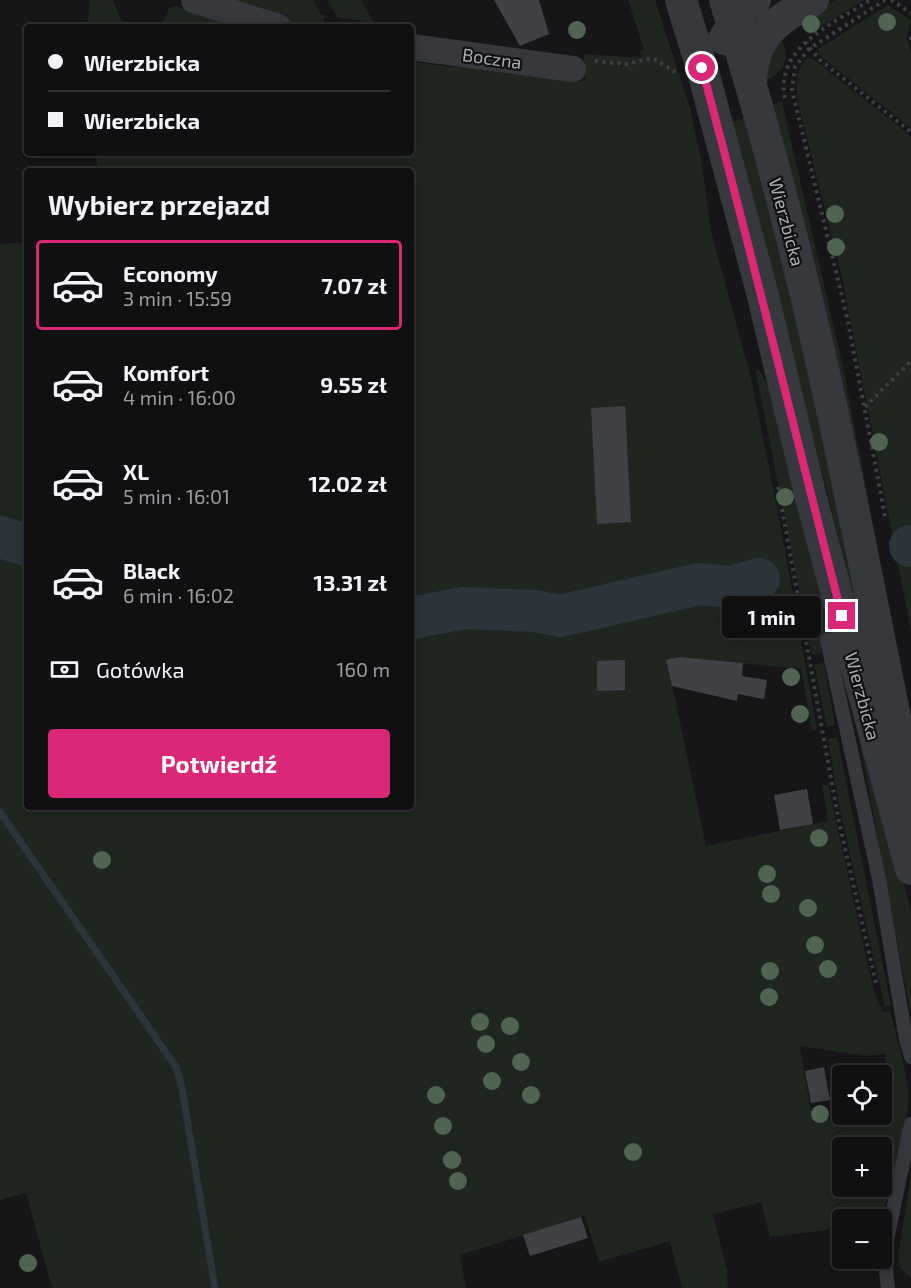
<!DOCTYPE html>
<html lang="pl">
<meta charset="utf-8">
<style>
body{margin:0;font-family:"Exo 2",sans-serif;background:#19191b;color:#f1f3f6;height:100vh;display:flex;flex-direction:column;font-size:22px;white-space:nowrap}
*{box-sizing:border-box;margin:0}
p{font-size:20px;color:#9c9d9f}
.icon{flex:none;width:33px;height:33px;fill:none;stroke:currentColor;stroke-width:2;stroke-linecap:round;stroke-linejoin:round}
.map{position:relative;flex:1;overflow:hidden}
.panel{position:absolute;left:24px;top:168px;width:390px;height:642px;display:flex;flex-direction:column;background:#101012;border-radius:6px;box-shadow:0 3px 15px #0003,0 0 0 2px #303032}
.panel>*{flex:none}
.guide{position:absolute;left:24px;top:24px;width:390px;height:132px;border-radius:6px;box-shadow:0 3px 15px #0003,0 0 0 2px #303032;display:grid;align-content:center;height:132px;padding:0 24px;background:#101012}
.buttons{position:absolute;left:832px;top:1065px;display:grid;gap:12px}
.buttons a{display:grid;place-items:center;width:60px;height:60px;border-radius:6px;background:#101012;box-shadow:0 3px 15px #0003,0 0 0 2px #303032;font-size:30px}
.end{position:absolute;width:27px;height:27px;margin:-14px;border:8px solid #db2777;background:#fff;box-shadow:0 0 0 3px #fff}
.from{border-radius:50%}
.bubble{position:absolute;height:42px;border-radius:6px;background:#101012;box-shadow:0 3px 15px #0003,0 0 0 2px #303032;font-size:20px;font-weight:700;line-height:42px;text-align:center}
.guide b{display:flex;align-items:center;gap:21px;height:57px;font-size:22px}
.guide b+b{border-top:2px solid #303032}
.guide i{width:15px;height:15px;background:#f1f3f6}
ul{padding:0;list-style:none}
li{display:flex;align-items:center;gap:18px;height:90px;margin:0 12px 9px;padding:0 12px;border:3px solid transparent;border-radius:6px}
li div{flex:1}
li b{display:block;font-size:22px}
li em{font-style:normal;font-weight:700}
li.active{border-color:#db2777}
li>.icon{width:54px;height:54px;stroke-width:1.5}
h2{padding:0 24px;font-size:27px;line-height:72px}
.pay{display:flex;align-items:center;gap:15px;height:66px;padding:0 24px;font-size:22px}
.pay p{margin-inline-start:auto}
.action{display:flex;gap:12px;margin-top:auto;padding:12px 24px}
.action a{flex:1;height:69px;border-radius:6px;background:#db2777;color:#fff;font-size:24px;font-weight:700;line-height:69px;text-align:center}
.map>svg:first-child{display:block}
</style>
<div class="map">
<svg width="911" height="1288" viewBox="0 0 911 1288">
<rect width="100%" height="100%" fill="#161618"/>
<!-- green -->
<path fill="#1e261f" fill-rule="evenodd" d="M90,0H113L124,27H87Z
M209,0H313L321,14L325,15L323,27L291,23Z
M327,0H361L374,23L337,17Z
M628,0H655L689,105L701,158L711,231L750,374L780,523L817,729L812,731L801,669L679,657L667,660L706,846L828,821L822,785H828L874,992L883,1013L890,1011C897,1040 909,1072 908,1102C906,1141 891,1182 881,1219L843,1220V1228L770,1237L761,1202L713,1214L727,1270L728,1288H682L670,1241L599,1262L585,1216L460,1255L466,1288H52L26,1193L0,1200V244L27,242V807H411V171H98L96,153H411V61L450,67L473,66L572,81L585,80L583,54L642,58L640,51L644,49ZM800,1046L865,1056L885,1054L888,1121L812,1118ZM843,1148H882V1186H843Z
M835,0H864L808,35L800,23Z
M888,5L911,20L907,39L911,53V128L819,55L818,49Z
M175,6L249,27H161L169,8Z
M780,38C792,57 784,74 764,81L763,71Z
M808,58L813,59L911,136V631L842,277L799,107C796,89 793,72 808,58Z
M782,102L843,367L887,597L771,105Z
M748,117L828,454L845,548L877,685L731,122Z
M758,368L770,389L848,665L840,668L833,636L821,639L822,653L812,655L756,373Z
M824,663L835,725L827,727L814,664Z
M858,710L911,911V1016L856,722Z
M837,737L889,996L891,1005L885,1007L840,811L828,739Z
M911,1174V1278L901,1269L898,1258Z"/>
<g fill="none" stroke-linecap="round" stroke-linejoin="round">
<!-- stream -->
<path stroke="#2c353c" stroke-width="7" d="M0,812L176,1067L182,1088L215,1288"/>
<!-- river -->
<path stroke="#2c353c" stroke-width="42" d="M0,537L27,545
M910,546H911
M411,618L464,608L535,611L560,616L699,584L732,587L759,579"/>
</g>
<!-- building -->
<path fill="#404145" d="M494,0H539L549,34L520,46Z
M625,406L631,522L597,524L591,408Z
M679,657L743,663L742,676L767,680L764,699L738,694L737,701L672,686L666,660Z
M625,660V690L597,691V661Z
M807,789L813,824L780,830L774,795Z
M824,1067L830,1100L811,1103L805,1071Z
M581,1217L588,1238L530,1256L523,1235Z"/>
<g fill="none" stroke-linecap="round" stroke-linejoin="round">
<!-- path -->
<path stroke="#3d3f44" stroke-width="4" stroke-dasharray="3 4.5" stroke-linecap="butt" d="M891,0L911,13
M911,37V40
M805,42L820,60L911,132
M595,61L627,64L653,58L675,72
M785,98C774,47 835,23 870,0
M865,407L911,361
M778,487L839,822L876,983
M885,516L847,317L792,90L795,67L809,49L885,0"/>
<!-- service -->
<path stroke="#37383d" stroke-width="14" d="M827,640L879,879L906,1039L911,1057
M888,1288L884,1254L911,1124"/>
<!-- minor -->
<path stroke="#37383d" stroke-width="26" d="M194,0L278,27
M411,47L573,69"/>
<!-- tertiary -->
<path stroke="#37383d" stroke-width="32" d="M681,0L702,68L762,292L811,498L911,869
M725,0C808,261 858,531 911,799
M724,39L743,11L755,0
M751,82C753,34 775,22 813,0"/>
</g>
<!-- trees -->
<g fill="#506452">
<circle cx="887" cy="22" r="9"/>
<circle cx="811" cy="24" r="9"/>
<circle cx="577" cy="30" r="9"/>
<circle cx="835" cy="214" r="9"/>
<circle cx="836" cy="247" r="9"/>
<circle cx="879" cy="442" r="9"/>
<circle cx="785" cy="497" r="9"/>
<circle cx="791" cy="677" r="9"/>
<circle cx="800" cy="714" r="9"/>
<circle cx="819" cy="838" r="9"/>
<circle cx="102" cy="860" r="9"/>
<circle cx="767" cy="874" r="9"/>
<circle cx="771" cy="894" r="9"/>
<circle cx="808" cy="908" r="9"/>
<circle cx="815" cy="945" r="9"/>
<circle cx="828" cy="969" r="9"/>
<circle cx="770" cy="971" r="9"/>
<circle cx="769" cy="997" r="9"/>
<circle cx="480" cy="1022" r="9"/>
<circle cx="510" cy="1026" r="9"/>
<circle cx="486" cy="1044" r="9"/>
<circle cx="521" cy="1062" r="9"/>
<circle cx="492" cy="1081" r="9"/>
<circle cx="436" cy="1095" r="9"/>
<circle cx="531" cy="1095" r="9"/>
<circle cx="820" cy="1114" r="9"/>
<circle cx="443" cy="1126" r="9"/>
<circle cx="633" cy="1152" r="9"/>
<circle cx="452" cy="1160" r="9"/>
<circle cx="458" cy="1181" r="9"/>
<circle cx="28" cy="1263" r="9"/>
</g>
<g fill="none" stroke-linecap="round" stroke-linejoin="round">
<!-- route -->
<path stroke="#db2777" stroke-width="8" d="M702,68C751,250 795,433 842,616"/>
</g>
<g text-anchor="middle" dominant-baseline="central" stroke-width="4.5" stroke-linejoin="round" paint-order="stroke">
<!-- street labels -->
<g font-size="18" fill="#a8adb8" stroke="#111113">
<text transform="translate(492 58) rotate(8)">Boczna</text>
<text transform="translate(787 222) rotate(75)">Wierzbicka</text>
<text transform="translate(863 696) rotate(75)">Wierzbicka</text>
</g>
</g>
</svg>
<div class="buttons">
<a><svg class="icon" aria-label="locate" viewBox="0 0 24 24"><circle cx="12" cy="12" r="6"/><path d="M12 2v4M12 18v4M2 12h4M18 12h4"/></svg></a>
<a>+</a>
<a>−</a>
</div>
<i class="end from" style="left:702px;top:68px"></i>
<i class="end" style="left:842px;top:616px"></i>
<div class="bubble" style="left:722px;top:596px;width:99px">1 min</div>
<div class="guide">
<b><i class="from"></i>Wierzbicka</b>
<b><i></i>Wierzbicka</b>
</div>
<section class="panel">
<h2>Wybierz przejazd</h2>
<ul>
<li class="active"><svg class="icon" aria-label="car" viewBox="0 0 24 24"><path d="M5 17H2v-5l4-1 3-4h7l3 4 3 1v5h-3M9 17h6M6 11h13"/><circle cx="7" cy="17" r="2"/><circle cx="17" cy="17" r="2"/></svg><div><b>Economy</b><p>3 min · 15:59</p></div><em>7.07 zł</em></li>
<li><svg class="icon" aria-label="car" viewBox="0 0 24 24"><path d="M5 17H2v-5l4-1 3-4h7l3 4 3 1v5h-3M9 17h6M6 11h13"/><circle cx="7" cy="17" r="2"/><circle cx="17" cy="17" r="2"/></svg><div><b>Komfort</b><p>4 min · 16:00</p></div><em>9.55 zł</em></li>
<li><svg class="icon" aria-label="car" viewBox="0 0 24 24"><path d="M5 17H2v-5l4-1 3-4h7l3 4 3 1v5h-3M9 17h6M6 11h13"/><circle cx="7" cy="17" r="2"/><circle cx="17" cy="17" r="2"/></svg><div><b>XL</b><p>5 min · 16:01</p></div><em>12.02 zł</em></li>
<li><svg class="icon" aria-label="car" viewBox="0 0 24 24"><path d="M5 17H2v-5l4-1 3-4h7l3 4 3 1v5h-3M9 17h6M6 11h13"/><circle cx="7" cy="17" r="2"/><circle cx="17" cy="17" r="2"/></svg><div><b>Black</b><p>6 min · 16:02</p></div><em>13.31 zł</em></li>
</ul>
<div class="pay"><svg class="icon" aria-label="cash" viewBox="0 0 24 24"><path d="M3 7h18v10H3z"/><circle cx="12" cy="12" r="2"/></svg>Gotówka<p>160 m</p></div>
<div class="action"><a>Potwierdź</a></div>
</section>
</div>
